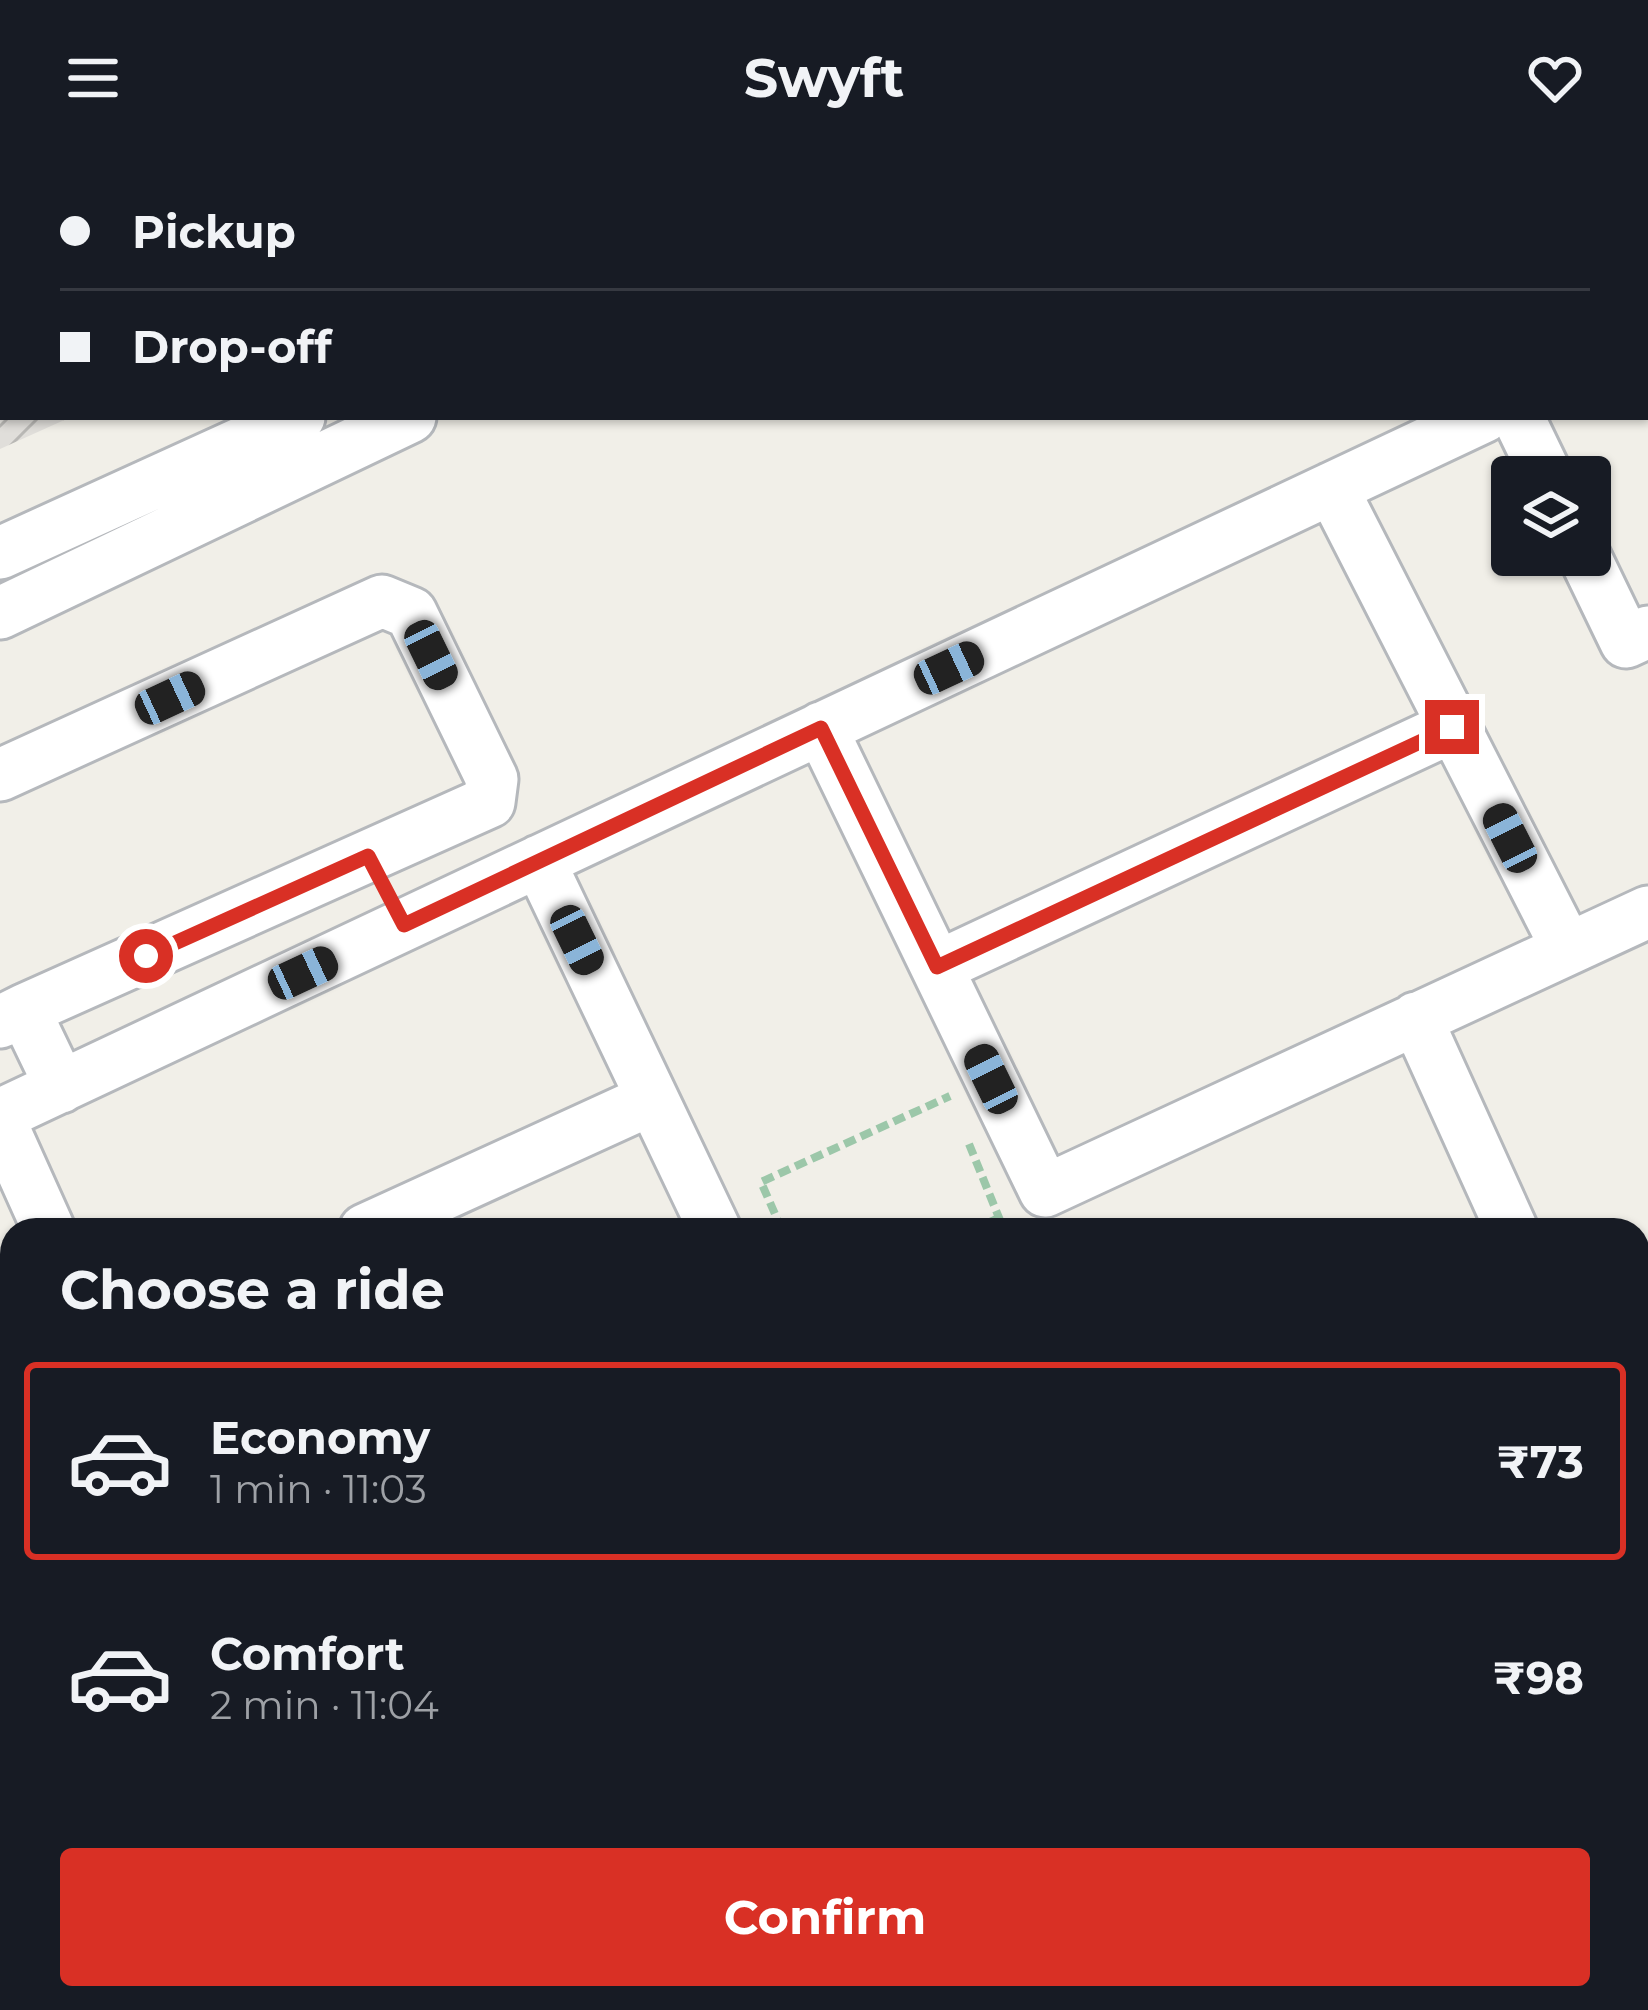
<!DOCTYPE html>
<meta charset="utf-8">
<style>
body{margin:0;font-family:Montserrat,sans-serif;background:#20242c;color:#f1f3f6;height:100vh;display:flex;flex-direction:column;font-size:45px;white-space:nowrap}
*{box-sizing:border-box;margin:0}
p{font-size:39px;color:#9ea1a6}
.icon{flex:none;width:66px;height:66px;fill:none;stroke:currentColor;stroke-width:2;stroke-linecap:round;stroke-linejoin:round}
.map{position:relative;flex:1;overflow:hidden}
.side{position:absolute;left:0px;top:1062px;width:1650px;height:792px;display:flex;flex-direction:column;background:#171b24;border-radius:36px 36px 0 0;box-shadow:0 3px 9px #0004}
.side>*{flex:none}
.banner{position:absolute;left:0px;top:0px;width:1650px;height:264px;box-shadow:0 3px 9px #0004;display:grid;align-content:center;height:264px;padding:0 60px;background:#171b24}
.fabs{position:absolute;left:1491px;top:300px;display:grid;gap:24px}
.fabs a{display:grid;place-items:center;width:120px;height:120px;border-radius:12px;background:#171b24;box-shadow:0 3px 9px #0004;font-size:60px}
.end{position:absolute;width:54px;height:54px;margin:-27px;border:15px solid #d93025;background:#fff;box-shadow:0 0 0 6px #fff}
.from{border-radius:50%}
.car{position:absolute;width:36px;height:72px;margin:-36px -18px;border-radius:15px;box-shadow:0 0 9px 3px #0007;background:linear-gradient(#222 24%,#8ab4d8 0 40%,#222 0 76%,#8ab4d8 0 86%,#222 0)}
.banner b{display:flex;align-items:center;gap:42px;height:114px;font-size:45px}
.banner b+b{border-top:3px solid #363941}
.banner i{width:30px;height:30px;background:#f1f3f6}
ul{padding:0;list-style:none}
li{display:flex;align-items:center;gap:36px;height:198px;margin:0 24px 18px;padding:0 36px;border:6px solid transparent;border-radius:12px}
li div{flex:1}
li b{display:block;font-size:45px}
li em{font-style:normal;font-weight:700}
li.active{border-color:#d93025}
li>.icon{width:108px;height:108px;stroke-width:1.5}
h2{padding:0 60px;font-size:54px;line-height:144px}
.action{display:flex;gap:24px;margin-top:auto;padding:24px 60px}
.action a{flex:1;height:138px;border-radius:12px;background:#d93025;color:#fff;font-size:48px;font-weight:700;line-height:138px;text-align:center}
header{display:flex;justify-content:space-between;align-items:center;height:156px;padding:0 60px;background:#171b24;font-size:54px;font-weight:700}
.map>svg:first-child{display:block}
</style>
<header><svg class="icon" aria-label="menu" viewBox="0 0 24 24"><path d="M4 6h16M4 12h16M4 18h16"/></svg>Swyft<svg class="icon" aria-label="heart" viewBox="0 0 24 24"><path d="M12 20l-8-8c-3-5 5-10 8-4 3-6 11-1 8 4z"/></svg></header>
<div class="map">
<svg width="1648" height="1854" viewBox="0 0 1648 1854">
<defs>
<pattern id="industrial-furrows" width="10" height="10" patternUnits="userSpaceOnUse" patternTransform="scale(3)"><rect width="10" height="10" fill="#e0deda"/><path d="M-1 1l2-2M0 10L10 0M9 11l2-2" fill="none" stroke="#b9b8b5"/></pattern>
</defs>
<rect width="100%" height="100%" fill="#f1efe8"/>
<!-- industrial -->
<path fill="url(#industrial-furrows)" d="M0,0H421L422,3H3V261H71L0,293Z"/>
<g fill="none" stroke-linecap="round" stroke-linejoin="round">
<!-- minor casing -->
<g stroke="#b5b8bc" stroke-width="57">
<path id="minor" d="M478,0L479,3
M868,3L874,0
M993,3L999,0
M1647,184L1648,183
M1518,261L1547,321
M1332,332L1567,792
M0,397L299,261
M1584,399L1626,486L1648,476
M0,457L410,261
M821,572L1045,1035L1648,756
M0,619L382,445L411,457L492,623L489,646L24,854
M539,705L715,1074
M937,811L1452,571
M1416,862L1512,1074
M0,866L24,854L61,931
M0,959L1483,261
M0,965L49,1074
M365,1074L652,943
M1638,1171L1648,1167
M0,1289L12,1315
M0,1477L12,1471
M1638,1604L1648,1599
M547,1842L553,1854
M600,1842L606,1854
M1344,1842L1350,1854
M150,1854L177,1842
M359,1854L366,1842
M1107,1854L1134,1842"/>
</g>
<!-- path -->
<path stroke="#9cc7a9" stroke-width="8" stroke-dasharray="12 6" stroke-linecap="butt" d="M969,988L1004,1074
M782,1074L761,1026L950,940
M972,1074L1003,1060"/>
<!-- minor -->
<use href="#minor" stroke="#fff" stroke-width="51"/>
</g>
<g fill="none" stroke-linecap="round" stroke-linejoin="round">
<!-- route -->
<path stroke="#d93025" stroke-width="15" d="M146,800L368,700L404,769L821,572L937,811L1452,571"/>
</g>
</svg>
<div class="fabs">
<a><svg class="icon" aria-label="layers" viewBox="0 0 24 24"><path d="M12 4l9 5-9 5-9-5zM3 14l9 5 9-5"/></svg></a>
</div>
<i class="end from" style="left:146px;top:800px"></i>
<i class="end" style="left:1452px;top:571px"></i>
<i class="car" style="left:431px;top:499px;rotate:154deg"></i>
<i class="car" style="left:949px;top:512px;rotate:65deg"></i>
<i class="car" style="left:170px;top:542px;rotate:65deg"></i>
<i class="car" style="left:1510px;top:682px;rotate:333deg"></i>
<i class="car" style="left:577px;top:784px;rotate:154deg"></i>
<i class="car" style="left:303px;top:817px;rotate:65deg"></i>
<i class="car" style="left:991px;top:923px;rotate:334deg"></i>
<div class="banner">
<b><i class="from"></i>Pickup</b>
<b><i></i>Drop-off</b>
</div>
<section class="side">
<h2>Choose a ride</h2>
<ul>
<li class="active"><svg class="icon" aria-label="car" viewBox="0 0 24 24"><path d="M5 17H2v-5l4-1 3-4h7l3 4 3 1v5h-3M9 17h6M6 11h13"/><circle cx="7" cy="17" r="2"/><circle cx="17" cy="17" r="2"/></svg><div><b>Economy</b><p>1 min · 11:03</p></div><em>₹73</em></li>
<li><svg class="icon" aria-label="car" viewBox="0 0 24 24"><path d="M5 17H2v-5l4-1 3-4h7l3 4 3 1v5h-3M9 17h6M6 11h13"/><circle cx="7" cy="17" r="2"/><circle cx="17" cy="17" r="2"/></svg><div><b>Comfort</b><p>2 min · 11:04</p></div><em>₹98</em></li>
</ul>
<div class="action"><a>Confirm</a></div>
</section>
</div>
